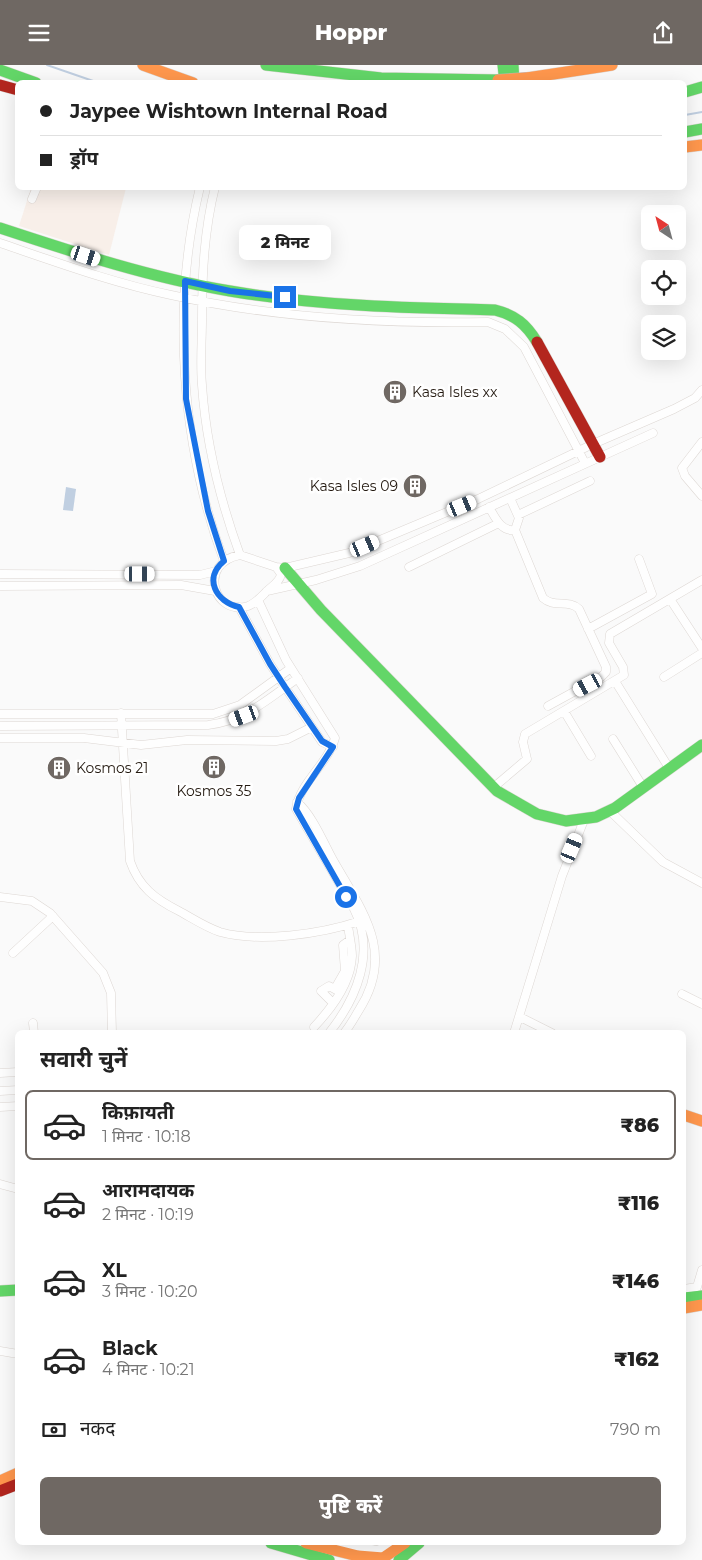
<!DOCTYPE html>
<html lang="hi">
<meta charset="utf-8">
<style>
body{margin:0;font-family:Montserrat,"Noto Sans Devanagari",sans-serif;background:#f2f2f2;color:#222;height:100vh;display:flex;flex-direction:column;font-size:19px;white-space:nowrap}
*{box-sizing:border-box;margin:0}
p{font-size:16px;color:#767676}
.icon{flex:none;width:28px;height:28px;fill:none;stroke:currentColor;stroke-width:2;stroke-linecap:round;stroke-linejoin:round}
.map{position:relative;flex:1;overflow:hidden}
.side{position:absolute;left:15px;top:965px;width:671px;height:515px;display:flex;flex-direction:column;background:#fff;border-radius:8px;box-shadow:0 5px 20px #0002}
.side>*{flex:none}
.top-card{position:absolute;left:15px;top:15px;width:672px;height:110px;border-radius:8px;box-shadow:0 5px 20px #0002;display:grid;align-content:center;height:110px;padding:0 25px;background:#fff}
.needle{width:32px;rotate:324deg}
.fabs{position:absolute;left:641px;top:140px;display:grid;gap:10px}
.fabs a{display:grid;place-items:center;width:45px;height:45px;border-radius:8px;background:#fff;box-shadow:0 5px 20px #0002;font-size:25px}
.end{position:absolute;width:22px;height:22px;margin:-11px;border:6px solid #1a73e8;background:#fff;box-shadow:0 0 0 2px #fff}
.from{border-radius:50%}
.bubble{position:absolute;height:35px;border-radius:8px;background:#fff;box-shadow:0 5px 20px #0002;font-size:16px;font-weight:800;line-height:35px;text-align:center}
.car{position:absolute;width:15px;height:30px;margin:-15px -8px;border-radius:6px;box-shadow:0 0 4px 1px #0007;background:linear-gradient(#fff 24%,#345 0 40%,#fff 0 76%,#345 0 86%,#fff 0)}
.top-card b{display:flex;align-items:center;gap:18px;height:48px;font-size:19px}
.top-card b+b{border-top:1px solid #e0e0e0}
.top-card i{width:12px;height:12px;background:#222}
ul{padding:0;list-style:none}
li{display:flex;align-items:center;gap:15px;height:70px;margin:0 10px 8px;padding:0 15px;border:2px solid transparent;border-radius:8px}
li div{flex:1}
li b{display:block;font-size:19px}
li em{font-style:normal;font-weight:800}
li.active{border-color:#6f6863}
li>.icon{width:45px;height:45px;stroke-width:1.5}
h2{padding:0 25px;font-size:22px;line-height:60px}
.pay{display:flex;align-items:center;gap:12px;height:55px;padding:0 25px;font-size:19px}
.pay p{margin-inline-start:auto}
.primary-button{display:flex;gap:10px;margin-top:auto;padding:10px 25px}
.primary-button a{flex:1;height:58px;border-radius:8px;background:#6f6863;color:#fff;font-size:20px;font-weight:800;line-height:58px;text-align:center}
header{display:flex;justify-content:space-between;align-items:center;height:65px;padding:0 25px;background:#6f6863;color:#fff;font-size:22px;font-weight:800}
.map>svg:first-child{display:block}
</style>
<header><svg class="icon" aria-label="menu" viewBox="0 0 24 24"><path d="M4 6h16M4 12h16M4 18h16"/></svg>Hoppr<svg class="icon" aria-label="share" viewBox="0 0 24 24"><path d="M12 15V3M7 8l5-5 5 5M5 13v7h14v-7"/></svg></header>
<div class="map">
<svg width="702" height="1495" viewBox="0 0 702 1495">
<rect width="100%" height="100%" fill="#fafafa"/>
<!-- built -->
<path fill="#f8efe9" d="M31,123H126L109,190L19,161Z"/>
<!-- water -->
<path fill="#c0cfe1" d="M66,422L76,424L73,446L63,445Z"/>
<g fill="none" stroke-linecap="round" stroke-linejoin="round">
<!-- stream -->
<path stroke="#c0cfe1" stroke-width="2" d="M47,0L99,18
M685,50L702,47"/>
<!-- street casing -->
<g stroke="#ddd7d3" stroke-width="9">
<path id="street" d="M200,122C171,242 181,381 224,496
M215,122C204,166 202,210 202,255C202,276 200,298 202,320C206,379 220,435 240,490
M32,134L37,122
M0,178C56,197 113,218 171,230C274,253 383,259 488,257L505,264L524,282L585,398
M702,377L682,403L685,411L702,431
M489,442C495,452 501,467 515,465L519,453L510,433
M518,450L590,416
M515,465L543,533C554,543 568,534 579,544L606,602V607L601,612L548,641
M240,490L276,502L281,509C280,517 272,521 267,526C261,532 256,538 248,541C214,552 197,498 240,490Z
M276,502L285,503L349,488L478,434L593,379L674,344L695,333L702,325
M409,502L499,458
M0,509L200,510L216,506
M0,521L181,520L215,526
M267,526L316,515L360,501L653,368
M670,534L702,583
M258,535L286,595L335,673C328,699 300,717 296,744L354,844C376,887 357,933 329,968
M239,542L270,599L285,622L322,677L333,682
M588,564L652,529L639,494
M664,612L702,588
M615,616L669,703
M564,646L591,691
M121,648L130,796C139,822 155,834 179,846C192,853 205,862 220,867C259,878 321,869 360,856
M0,649H213L240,640L291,603
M0,661L208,660C245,656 268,634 298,613
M0,673H84L141,680L187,675L276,676L288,674L312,662
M613,674L643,722
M494,722L527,694L523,677L525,669L624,610L623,602L609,578L610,569L702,515
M297,737C313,751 323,777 333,795C362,846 396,887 359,945C354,953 350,961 344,968
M610,746L663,797L702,818
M0,832L32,836L50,848L103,908L111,928L112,968
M13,888L53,851
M337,920L345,906L343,880L350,875
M682,929L702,939
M333,938L321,926L329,921L340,927
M520,952L552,968
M33,958L34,968
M314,962C331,944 351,917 352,891C352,881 349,870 348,860
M514,968L562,811L584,755
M0,1008L18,1007
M0,1026L18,1025
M0,1042L18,1041
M0,1119L18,1124
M684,1224L697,1222L702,1205
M0,1286L18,1289
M337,1478L377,1485L396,1478"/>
</g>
<!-- fast casing -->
<g stroke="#ddd7d3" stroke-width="12">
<path id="fast" d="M266,0L381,13L498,15
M503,0L505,18
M513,0L514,18
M0,5L36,18
M685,27L702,22
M685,67L702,64
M0,163C76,188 152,213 230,226C318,241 407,243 495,245C515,250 526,259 537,277
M285,503L321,545L497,726L537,749L566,756L596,752L615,743L702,680
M0,1226L18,1225
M684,1233L702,1231
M271,1478L329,1495
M399,1495L419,1478"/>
</g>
<!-- slow casing -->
<g stroke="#ddd7d3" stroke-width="12">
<path id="slow" d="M143,0L193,18
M527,13L612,0
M685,82L702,80
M684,1050L702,1056
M684,1243L702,1240
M0,1416L18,1408
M306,1478L358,1491L383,1493L405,1478"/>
</g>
<!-- jam casing -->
<g stroke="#ddd7d3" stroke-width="12">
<path id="jam" d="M0,20L18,25
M537,277L600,392
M0,1426L18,1419"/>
</g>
<!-- street -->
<use href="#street" stroke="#fefefe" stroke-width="8"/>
<!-- fast -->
<use href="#fast" stroke="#63d668" stroke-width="11"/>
<!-- slow -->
<use href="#slow" stroke="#ff974d" stroke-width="11"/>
<!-- jam -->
<use href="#jam" stroke="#b3261e" stroke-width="11"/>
<!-- slow-bridge casing -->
<g stroke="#c5b9ba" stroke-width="12" stroke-linecap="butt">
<path id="slow-bridge" d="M498,15L527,13"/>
</g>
<!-- slow-bridge -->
<use href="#slow-bridge" stroke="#ff974d" stroke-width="11"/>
</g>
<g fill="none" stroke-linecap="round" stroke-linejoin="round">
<!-- route -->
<path stroke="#1a73e8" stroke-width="6" d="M285,232L230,226L185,216L186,334L208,446L224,496C203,513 216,537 239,542L270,599L285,622L322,676L333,682L299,733L296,744L346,832"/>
</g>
<!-- icons -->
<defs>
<g id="building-disc" transform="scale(1.25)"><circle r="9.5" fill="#6f6863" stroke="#fff"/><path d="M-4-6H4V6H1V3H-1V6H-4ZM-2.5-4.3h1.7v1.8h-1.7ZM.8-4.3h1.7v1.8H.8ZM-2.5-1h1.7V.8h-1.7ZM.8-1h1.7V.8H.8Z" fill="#fff"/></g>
</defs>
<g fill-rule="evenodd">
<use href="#building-disc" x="395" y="327"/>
<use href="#building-disc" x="415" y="421"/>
<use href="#building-disc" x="214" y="702"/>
<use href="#building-disc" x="59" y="703"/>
</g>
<g text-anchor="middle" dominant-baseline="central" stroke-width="5" stroke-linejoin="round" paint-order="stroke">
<!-- poi labels -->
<g font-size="14" fill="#241a11" stroke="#fff" text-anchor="start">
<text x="412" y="327">Kasa Isles xx</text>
<text x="398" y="421" text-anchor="end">Kasa Isles 09</text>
<text x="76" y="703">Kosmos 21</text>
<text x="214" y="726" text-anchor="middle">Kosmos 35</text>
</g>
</g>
</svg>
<div class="fabs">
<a><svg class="needle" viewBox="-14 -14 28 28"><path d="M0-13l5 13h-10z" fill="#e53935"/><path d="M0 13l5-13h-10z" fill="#767676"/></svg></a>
<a><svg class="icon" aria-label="locate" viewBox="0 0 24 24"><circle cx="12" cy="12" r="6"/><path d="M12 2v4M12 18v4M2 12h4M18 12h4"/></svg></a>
<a><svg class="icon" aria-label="layers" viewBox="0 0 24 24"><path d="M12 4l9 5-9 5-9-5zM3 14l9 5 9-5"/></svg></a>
</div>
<i class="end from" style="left:346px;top:832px"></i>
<i class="end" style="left:285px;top:232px"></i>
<div class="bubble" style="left:239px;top:160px;width:92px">2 मिनट</div>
<i class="car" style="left:86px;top:191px;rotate:108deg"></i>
<i class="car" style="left:462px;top:441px;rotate:68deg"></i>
<i class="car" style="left:365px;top:481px;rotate:67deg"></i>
<i class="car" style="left:140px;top:509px;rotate:90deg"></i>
<i class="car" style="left:588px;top:620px;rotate:242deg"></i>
<i class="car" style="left:244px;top:651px;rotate:250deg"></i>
<i class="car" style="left:572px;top:783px;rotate:23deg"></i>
<div class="top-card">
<b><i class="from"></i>Jaypee Wishtown Internal Road</b>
<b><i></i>ड्रॉप</b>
</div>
<section class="side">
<h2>सवारी चुनें</h2>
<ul>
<li class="active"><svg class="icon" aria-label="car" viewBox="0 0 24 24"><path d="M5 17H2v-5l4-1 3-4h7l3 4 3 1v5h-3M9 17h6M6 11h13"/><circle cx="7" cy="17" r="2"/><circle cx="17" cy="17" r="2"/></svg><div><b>किफ़ायती</b><p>1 मिनट · 10:18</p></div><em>₹86</em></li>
<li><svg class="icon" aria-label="car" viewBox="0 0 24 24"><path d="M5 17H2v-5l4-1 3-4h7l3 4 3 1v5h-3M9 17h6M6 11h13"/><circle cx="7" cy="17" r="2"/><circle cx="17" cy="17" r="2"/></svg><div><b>आरामदायक</b><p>2 मिनट · 10:19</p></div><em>₹116</em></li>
<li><svg class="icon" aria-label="car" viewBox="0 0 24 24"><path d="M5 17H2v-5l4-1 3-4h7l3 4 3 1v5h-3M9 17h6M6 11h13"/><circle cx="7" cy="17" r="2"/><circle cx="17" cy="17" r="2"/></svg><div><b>XL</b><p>3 मिनट · 10:20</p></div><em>₹146</em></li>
<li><svg class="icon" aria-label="car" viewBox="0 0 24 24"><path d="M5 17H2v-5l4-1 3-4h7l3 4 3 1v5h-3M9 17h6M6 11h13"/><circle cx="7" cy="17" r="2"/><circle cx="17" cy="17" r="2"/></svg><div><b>Black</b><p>4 मिनट · 10:21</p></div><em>₹162</em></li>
</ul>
<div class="pay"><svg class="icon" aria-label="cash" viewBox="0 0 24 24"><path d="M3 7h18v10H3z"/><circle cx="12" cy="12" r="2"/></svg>नकद<p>790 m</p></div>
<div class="primary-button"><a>पुष्टि करें</a></div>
</section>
</div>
